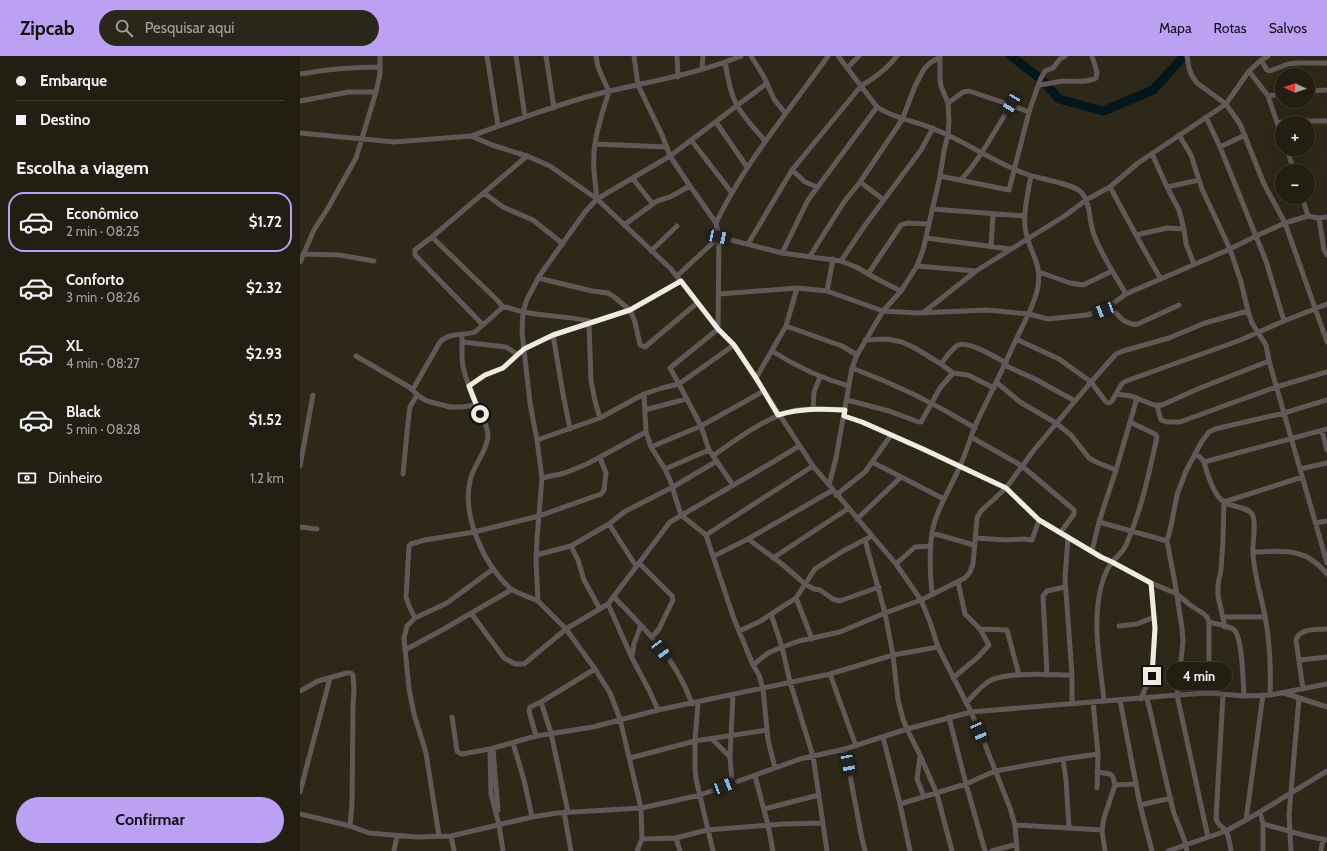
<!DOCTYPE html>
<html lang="pt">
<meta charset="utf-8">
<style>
body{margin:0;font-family:Cabin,sans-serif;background:#2a271a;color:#f1f3f6;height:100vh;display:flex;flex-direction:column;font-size:15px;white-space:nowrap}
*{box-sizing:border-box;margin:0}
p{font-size:13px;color:#a2a29f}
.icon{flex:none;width:22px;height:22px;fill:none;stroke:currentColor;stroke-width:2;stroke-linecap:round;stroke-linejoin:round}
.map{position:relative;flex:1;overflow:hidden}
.drawer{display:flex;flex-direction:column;background:#221e11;width:300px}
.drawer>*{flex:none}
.hud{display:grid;align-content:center;height:88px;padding:0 16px;background:#221e11}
.needle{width:26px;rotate:273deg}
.controls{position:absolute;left:975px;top:12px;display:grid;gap:8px}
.controls a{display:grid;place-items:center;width:40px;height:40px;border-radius:50%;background:#221e11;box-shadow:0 4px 16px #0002,0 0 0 1px #3f3c31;font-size:20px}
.end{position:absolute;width:18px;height:18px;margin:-9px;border:5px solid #efece1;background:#111;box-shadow:0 0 0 2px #111}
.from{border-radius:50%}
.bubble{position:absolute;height:28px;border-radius:14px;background:#221e11;box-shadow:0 4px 16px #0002,0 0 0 1px #3f3c31;font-size:13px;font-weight:700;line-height:28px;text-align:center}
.car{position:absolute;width:12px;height:24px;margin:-12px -6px;border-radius:5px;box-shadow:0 0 3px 1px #0007;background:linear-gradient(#222 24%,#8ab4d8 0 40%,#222 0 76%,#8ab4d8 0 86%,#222 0)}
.hud b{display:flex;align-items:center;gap:14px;height:38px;font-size:15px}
.hud b+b{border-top:1px solid #3f3c31}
.hud i{width:10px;height:10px;background:#f1f3f6}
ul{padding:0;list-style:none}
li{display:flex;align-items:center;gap:12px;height:60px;margin:0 8px 6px;padding:0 8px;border:2px solid transparent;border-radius:16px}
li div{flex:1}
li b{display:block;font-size:15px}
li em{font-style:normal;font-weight:700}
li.active{border-color:#bca0f2}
li>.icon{width:36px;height:36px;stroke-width:1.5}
h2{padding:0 16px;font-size:18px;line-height:48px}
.pay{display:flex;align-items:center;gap:10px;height:44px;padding:0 16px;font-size:15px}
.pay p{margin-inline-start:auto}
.action{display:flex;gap:8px;margin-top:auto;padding:8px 16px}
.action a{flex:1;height:46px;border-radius:24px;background:#bca0f2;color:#111;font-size:16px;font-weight:700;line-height:46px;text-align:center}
header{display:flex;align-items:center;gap:24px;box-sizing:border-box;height:56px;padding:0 20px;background:#bca0f2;color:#111}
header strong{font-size:19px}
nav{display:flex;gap:22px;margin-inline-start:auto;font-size:14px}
.search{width:280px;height:36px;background:#2a271a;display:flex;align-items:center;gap:10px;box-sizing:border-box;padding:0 14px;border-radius:22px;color:#a2a29f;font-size:15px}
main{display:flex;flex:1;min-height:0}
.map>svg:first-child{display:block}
</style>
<header>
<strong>Zipcab</strong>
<div class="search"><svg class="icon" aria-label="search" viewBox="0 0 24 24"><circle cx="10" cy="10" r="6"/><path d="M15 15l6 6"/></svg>Pesquisar aqui</div>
<nav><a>Mapa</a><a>Rotas</a><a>Salvos</a></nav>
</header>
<main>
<section class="drawer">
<div class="hud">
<b><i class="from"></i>Embarque</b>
<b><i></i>Destino</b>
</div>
<h2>Escolha a viagem</h2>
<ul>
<li class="active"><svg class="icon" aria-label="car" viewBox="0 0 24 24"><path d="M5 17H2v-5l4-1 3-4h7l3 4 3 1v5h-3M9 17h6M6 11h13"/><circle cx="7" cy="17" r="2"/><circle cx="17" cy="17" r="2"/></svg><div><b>Econômico</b><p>2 min · 08:25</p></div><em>$1.72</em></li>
<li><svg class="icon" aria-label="car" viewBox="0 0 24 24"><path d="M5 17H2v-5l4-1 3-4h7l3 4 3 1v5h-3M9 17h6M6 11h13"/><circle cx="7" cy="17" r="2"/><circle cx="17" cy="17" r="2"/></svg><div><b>Conforto</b><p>3 min · 08:26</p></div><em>$2.32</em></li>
<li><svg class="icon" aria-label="car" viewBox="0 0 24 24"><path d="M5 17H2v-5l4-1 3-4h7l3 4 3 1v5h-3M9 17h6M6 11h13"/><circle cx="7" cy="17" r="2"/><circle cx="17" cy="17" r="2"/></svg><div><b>XL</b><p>4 min · 08:27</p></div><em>$2.93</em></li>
<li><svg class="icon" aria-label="car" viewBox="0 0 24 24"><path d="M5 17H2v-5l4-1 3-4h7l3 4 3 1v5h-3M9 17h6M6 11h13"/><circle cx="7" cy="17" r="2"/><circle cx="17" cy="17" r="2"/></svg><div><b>Black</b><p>5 min · 08:28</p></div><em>$1.52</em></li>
</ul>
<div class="pay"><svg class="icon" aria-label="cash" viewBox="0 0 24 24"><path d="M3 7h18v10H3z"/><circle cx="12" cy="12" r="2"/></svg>Dinheiro<p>1.2 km</p></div>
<div class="action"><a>Confirmar</a></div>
</section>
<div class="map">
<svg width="1027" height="795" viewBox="0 0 1027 795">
<rect width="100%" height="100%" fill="#2d2817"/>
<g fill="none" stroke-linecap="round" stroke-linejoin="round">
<!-- river -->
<path stroke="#01171c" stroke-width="9" d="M711,0L742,24L759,43L803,55L853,34L884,0"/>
<!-- minor -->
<path stroke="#635857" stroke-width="5" d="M187,0L198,70
M216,0L225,61
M246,0L254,52
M296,0L298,11L309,36C303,53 298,70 295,87C292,106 295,125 297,143
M377,0L378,21
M451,0L464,21L474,43L485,57
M538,0L577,51C595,63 615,65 634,73C667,86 696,108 729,119C741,123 774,128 781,136C791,147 789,166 794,179C802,200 815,219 826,238
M887,0L889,12L892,20L897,27L926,48L940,68L964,128L985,167L1027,286
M961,4L967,14L970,15L988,8L997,7H1027
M425,6C428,21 430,38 438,51C445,63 456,74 465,85
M548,11L559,0
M402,14L403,0
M949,15L968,40L982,81
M0,18C27,13 53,11 80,11
M739,29C747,28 756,26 764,25C774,25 787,27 796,22L797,16L792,0
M1008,35L1027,34
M968,40L982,38
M0,45L49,36H76
M648,47L663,36L669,35L711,49L729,56
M906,61L920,91L966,205L984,265
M416,66L447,111
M977,67L988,65H1027
M0,77L94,86L171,80L192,89L227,100L250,110L297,143L371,213L418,273L434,289L513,410L596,508L621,544L630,566L638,591L671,656L684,686L710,752L715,769L717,795
M879,79L891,99L902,133L930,193L941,226L948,255L952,267L966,289L969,305L1027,507
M171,80C208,67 245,53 283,42C336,27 390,21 441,0
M391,84L432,137
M295,88L367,91
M920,91L945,79
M987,93L994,115
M852,98L867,131L879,154L884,173L886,188L894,208
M227,100L132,181L197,244L203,251C210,251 216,255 224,256C247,261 271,260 294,266
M492,114L505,126L517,131
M640,120L709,134L729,56L740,24L745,15L753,12L760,3L765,0
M333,123L353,148
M661,124C681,102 695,74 711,49
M560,126L584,144
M810,131C827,162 843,193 861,223
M867,131L899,124
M184,137L203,151L233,164L263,188
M1002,141L1008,160
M632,153L725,160
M1019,162L1024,194L1027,199
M416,167C445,106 489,55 528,0
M324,169L357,145L370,141L390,130
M836,179L867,172L884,173
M132,181L115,194V199L183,269
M626,182L710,193
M448,188L492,114L561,30C575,22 587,13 597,0
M691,191L693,158
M351,195L377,170
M482,197L508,144L577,51
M3,198L39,199L74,205
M510,200L544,146L560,126L602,64L615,30L624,13L630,7L640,1
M541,205L563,172L621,94L633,72
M0,206L14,174L28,152L56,102L76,36L80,18V0
M617,210L676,215
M739,216L770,227L783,229L812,215
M568,218L601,169L607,167L629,168
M377,220L419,181L482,197L541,205L556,211L579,224L601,235
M238,222L292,235L308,237L313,240L330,254L335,266L340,289L345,291L397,247
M527,235L533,203
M419,238L497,232L527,235L583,255L618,257L687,254L729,258L748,263L787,259L804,254L826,238L930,193L956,180L985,167L1008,160L1019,162L1027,161
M810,250C818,259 825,270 838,268L879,249
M624,256L676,215L766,159L786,144L810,131L838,107L926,48L949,15L961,4L968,0
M289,268L291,325L295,345L300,362
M486,270L542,290L557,299
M162,279V301L163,311C165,320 169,330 172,340C177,351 188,368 188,380C187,396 173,409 170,425C162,460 184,509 210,532C217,538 230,541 238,545
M253,279L263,338L270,373
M716,283L759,303L791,326L806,346L809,347L812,345L821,329L824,326L829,324L938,285L984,265L1027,248
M565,284L587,283L602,286L615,292L641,308L653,317L668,319L694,332
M162,286L206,291L217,298
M472,295C497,311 520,322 549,330
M56,300L109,331L120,341L127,345L150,351H161L177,349
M641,308C645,303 652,292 658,289C670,285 695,301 706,307
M704,309L735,323L775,345
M552,312C595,328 636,348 675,372
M456,322L486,270L497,232
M696,326L720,346L756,367L771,379L789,402L796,406L816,414
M169,330L185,319L203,312L224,293L253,279L330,254L381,225
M113,333L140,286C149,276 163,280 175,276L203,251
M816,338L831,340L854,349H862L900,332L969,305
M547,344L589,355L619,366H621L640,332L653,317
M857,350L861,364L867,366H880L976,331L1027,316
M513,353L514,336L520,321
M345,354L386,343
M544,360L562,366L623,393L706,432L739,464L801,501L812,506L851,527L877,538L890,549L904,558L907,561L909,566V637
M1022,375L1027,394
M346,376L351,391L365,413L370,424L381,459L406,479L513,410
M671,381L722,410L774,454V458L760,477
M237,384L300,362L344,338
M351,391L401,370L464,335
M895,398L900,401L904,406L1027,373
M414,399C437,383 470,358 498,354C513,352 529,353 545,354
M572,406L644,443
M904,406C907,417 914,440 924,446C931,451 948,451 952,458C957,466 952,488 953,497C954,519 961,539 965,560C970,586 971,613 970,639
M0,410L13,339
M365,413L409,394
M1000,413L1027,407
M103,418L109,357L110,351L117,339
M242,422L265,417L287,408L346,376L344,338L362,332L379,328L370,312L418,273L419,181L416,167L390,130L370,100L362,79L338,29L334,0
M433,429L409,394L401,370L379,328L434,289
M529,429L536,402L552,312L557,299L583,255L601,235L617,210L623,194L640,120L644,95L648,79L649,65L648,47L641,30L640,22V0
M536,439L565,416L591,379
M924,446L923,484L921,514L918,528V540L925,571
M924,446L1002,421
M557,463L601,421
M799,466L867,485
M1015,467L1027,465
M309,468L336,510
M0,471L17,473
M632,477L674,489
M406,479L434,563L453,609L459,619L463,633L468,684L475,712
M768,481L765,522L772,619V648
M675,482L707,484L724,483L732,484L739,464
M448,483L482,508L505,528L514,533L520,534L533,543L540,545L579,531
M565,484L585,557L593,599L598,644L603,663L607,673L620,699L637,738L652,795
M271,490L309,468L324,456L373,431L417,405
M792,495L799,466L816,414L837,342
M953,496C984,495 1005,491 1027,518
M236,499L271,490L278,504L284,524L300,553
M414,500L448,483L533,434
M473,502L549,452
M339,507L372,540L373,544L359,573L352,581
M596,508L615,491L631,490
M632,537C630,517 629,497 632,477C636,453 651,432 660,410C666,397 670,383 675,370C688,343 701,317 713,290C721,272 732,255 737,235C744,206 728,197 725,171C723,156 728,135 731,120
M314,541C337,565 367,594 382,625C386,632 389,640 392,648
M496,542L512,583
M308,548L332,602L349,634L358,654
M171,557L204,602L215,608H224L266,573L308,548L370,466L473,406L499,390
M471,558L482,591L490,626L513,700L527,795
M923,561H965
M115,562L109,550L106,541L109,490L111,488L125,484L174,476L239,460L301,438L304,434L306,417L300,402
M909,566C916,568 926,569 933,573C943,579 943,627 944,640
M819,570L837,568L854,561
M680,573L707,574L719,619
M439,575L459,566L496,542L515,513L518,511L543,495L572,480
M105,594L144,573L211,534
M332,600L334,588L341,569
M1000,604L1027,601
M453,609L468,597L482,591L499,585L540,576L585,557L621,544L665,522L670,516L673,508L677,462L681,455L706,432L734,394L791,326L816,298L823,295L869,282L905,267L948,255
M530,618L556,690
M747,619L743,540L747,535L765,531
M653,622L678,601L689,589L680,573L665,558L658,526
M1003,633L996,584C999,572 1017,574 1027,573
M0,635L18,625L47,617H51L53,619L54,634L53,650L52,748L50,770
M984,637L1027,651
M923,639L916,762C918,771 922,769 926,775C929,780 930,789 931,795
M847,642C856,679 864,717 873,754C877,768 885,781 887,795
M841,643L852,616L855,572L851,527
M820,644L840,749L852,795
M804,645C800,604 790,561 804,521C806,516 809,509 813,505C818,499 822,498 826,489C841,455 849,418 857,381L855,378L830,366
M241,646L251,677L268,756
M398,646L395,685V712L396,723L413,795
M666,647C673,640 680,631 688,626C704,615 751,619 772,619
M152,661L157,695L159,697L162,698L190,693L236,680L293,671L358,654L530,618L593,599L638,591
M649,661L666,728L685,795
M236,680L229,655L230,651L241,646L295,613
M583,681L600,748L610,795
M412,683L430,701
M213,687L224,724L232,761
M190,693L191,738L199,769L203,795
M193,693L198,754
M545,693L562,783L565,795
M620,700L617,723L624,741
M330,702L395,685L467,674
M763,703L766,724L769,772
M797,716L810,718L813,721L815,729L804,762L802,774
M455,720L468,769L473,795
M432,727L430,701L433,638
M815,729L836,728
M797,732L798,698
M0,736L30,622
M600,748L666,728L695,715L763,703L798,698L793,646
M840,749L871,742
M464,753L519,739
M264,756L271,795
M960,756L963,768V795
M0,758L50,770L69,777L117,781L151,780L232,761L257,757L341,752L369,746L400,739L500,703L545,693L607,673L671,656L877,639L909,637L944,640L970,639L1027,628
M946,764L963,639
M963,768L1007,780L1027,784
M715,769L802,774L805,795
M139,780L126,697L114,658L109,633L104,582L107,570L115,562L147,547L193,513
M151,780L154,795
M908,781L877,639L883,586L882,572L875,527L867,485L871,470L877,439L886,415L902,385L909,376L915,373L984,357L1027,344
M376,782L380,795
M342,783L376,782L407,774L483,768L523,767
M94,795L97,780
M337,795L342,783L341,752L320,663L310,637L295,613L266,573L238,545L236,505L237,483L242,422L237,384L230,347L222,276L223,256L227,243L240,219L285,156L297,143L370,100L467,27
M692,795L717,788
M868,795L926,775L960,756L1027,715
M991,795L989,759L999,642
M1021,795L1023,783"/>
</g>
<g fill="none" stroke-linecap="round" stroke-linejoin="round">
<!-- route -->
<path stroke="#efece1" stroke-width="5" d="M180,358L169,330L185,319L203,312L224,293L253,279L330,254L381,225L418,273L434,289L456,322L478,359C502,352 521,353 545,354L544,360L562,366L623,393L706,432L739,464L801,501L812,506L851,527L855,572L852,620"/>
</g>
</svg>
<div class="controls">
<a><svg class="needle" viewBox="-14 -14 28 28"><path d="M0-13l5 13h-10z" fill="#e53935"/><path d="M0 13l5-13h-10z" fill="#a2a29f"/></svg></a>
<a>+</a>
<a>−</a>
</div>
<i class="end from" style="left:180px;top:358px"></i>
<i class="end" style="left:852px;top:620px"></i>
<div class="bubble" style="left:866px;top:606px;width:66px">4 min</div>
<i class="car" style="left:711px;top:48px;rotate:211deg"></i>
<i class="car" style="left:419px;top:181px;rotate:102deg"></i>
<i class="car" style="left:804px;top:254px;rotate:249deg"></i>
<i class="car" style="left:361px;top:594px;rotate:143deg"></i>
<i class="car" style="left:679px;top:676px;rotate:156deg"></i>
<i class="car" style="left:548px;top:708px;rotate:169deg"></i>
<i class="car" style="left:424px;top:730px;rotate:69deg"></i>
</div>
</main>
